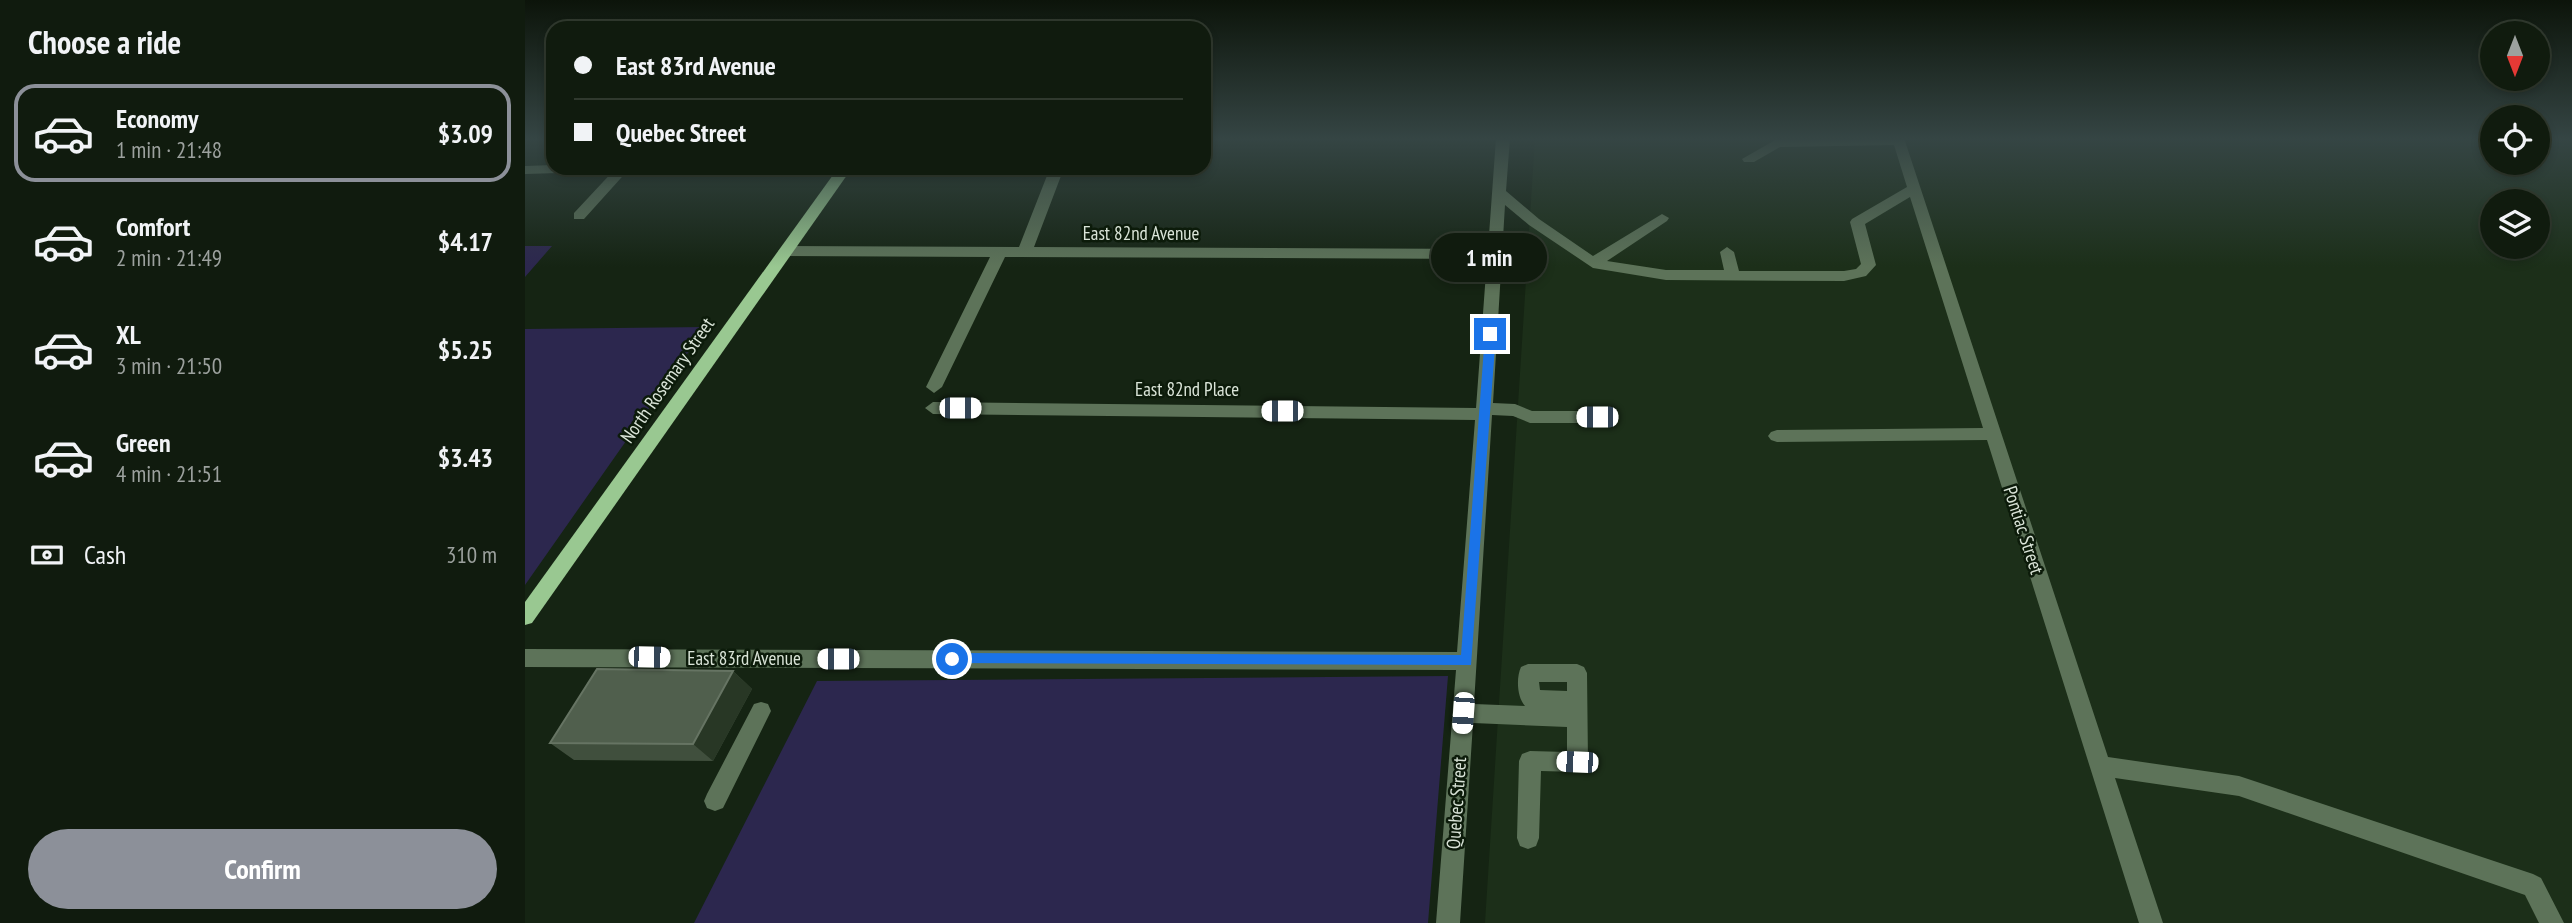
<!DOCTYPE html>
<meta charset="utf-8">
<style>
body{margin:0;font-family:"PT Sans Narrow",sans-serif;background:#192417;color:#f1f3f6;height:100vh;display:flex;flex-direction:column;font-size:26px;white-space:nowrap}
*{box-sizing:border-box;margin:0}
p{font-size:23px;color:#9ca19e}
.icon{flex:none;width:38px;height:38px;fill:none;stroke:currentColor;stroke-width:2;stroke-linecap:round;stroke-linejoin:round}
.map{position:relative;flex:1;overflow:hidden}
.side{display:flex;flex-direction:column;background:#101b0e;width:525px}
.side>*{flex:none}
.guide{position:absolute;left:21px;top:21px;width:665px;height:154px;border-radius:21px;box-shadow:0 4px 10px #0003,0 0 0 2px #30392e;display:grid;align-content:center;height:154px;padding:0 28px;background:#101b0e}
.needle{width:46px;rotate:180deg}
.tools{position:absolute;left:1955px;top:21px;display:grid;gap:14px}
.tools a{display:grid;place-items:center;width:70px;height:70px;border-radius:50%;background:#101b0e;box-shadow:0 4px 10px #0003,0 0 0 2px #30392e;font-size:35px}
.end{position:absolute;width:32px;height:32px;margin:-16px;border:9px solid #1a73e8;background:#fff;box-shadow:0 0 0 4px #fff}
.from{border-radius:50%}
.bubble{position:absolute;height:49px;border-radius:24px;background:#101b0e;box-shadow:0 4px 10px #0003,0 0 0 2px #30392e;font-size:23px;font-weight:700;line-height:49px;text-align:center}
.car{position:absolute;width:21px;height:42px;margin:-21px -10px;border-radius:9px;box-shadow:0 0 5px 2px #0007;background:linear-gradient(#fff 24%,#345 0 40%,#fff 0 76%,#345 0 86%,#fff 0)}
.guide b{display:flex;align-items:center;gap:24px;height:66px;font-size:26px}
.guide b+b{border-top:2px solid #30392e}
.guide i{width:18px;height:18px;background:#f1f3f6}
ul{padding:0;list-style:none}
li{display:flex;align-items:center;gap:21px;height:98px;margin:0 14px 10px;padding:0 14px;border:4px solid transparent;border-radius:21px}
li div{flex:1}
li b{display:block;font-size:26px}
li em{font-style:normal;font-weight:700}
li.on{border-color:#8c9099}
li>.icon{width:63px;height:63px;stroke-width:1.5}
h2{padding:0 28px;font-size:32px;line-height:84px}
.pay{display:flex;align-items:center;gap:18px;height:77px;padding:0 28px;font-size:26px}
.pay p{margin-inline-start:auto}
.cta{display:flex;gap:14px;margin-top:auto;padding:14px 28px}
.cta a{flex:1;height:80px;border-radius:42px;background:#8c9099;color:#fff;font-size:28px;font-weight:700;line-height:80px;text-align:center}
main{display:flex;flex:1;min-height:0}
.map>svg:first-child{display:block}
</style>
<main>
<section class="side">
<h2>Choose a ride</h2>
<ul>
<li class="on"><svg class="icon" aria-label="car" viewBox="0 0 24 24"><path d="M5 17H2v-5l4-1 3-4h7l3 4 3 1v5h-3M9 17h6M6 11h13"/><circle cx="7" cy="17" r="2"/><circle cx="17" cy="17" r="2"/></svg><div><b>Economy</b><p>1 min · 21:48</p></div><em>$3.09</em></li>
<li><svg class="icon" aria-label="car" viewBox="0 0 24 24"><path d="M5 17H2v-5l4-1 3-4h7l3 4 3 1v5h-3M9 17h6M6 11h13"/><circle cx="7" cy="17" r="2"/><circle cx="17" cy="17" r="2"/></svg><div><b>Comfort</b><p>2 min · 21:49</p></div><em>$4.17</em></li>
<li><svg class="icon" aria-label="car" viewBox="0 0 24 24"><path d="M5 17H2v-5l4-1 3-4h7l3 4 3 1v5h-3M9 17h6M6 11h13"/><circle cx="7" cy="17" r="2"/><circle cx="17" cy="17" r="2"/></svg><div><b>XL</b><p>3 min · 21:50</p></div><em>$5.25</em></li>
<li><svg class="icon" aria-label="car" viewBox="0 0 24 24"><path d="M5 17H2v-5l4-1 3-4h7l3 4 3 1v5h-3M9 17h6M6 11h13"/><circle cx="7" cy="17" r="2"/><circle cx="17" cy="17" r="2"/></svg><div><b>Green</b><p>4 min · 21:51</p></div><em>$3.43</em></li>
</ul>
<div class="pay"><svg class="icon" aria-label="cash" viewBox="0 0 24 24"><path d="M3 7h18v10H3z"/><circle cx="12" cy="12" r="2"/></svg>Cash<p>310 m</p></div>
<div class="cta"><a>Confirm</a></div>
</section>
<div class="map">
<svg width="2047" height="923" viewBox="0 0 2047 923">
<rect width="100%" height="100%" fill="#152413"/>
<!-- built -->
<path fill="#1c2f19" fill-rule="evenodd" d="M1010,138H1967V163H2012L2013,138H2047V923H960ZM1967,201H2012V247H1967Z"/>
<!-- green -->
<path fill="#2c274e" d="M0,246H27L0,277Z
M181,327L0,585V329Z
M923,676L903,923H169L292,681Z"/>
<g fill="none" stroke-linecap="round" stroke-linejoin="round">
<!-- minor -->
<path fill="#5d7359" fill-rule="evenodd" d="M971,138H985L981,191L1014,219L1068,256L1137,214L1144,218L1142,221L1082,261L1141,270H1199L1195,252L1202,247L1209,252L1214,271H1319L1331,269L1336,264L1325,222L1327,219L1382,187L1369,145L1255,147L1229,162H1219L1217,159L1252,139L1379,138L1583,757L1714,776L2008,874L2016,878L2039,923H2014L2000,895L1714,796L1590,778L1638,923H1614L1462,440L1252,442L1246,440L1243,436L1246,432L1252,430L1458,428L1385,197L1340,224L1351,265L1341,276L1319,281L1141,280L1068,268L1004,225L980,205L968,403L990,404L1007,411H1072L1080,417L1072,423H1005L988,416L967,415L949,704L1000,706C992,697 991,678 996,667L1003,664H1052L1059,667L1062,673L1063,762L1060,769L1052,772L1016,771L1014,838L1011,846L1003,849L995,846L992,838L994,761L997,754L1005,751L1042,752V727L948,723L935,923H911L931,670L0,667V649L932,652L950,420L408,414L400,408L408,402L951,408L962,259L480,257L417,387L409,393L401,387L465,257L260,256L253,251L260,246L494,247L525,168H539L509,247L963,249ZM1014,682H1042V691L1015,690Z
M28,165V168H74L67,172L0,174V166Z
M91,168H105L59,219H49V213Z
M236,702L243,704L246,711L198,808L190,811L182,808L179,801L182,794L229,704Z"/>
<!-- major -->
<path fill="#99c891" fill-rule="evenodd" d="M313,168H327L7,623L0,625V602Z"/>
</g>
<!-- wall -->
<path fill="#404f3d" d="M208,671L227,689L188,761L49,760L25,743Z"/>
<!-- shaded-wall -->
<path fill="#283725" d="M208,671L227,689L188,761L168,744Z"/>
<!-- building -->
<path fill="#505f4d" stroke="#667463" stroke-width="2" d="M72,669L208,671L168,744L25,743Z"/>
<!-- sky -->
<linearGradient id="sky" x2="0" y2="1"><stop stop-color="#0c140a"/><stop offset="0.52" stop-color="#354544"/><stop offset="1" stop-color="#354544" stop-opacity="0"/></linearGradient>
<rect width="2047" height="267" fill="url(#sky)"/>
<!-- route -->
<path fill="#1a73e8" d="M965,331L971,334L946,665L422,663V655L427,653L936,655L960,334Z"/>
<g text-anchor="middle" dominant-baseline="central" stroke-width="5" stroke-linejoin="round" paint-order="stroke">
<!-- street labels -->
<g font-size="19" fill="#dae4d8" stroke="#0c1b0a">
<text x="616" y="233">East 82nd Avenue</text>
<text transform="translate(142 380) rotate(-55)">North Rosemary Street</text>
<text x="662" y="389">East 82nd Place</text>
<text transform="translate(1499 530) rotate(72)">Pontiac Street</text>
<text x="219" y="658">East 83rd Avenue</text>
<text transform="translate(931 803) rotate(-86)">Quebec Street</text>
</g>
</g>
</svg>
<div class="tools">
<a><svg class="needle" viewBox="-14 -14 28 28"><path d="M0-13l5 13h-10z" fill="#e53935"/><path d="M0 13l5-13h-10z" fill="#9ca19e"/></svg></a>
<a><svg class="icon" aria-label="locate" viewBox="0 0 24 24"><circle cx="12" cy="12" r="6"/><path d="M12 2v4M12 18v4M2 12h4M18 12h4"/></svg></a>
<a><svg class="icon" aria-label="layers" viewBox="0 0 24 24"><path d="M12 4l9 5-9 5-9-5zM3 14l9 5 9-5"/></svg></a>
</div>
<i class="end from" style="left:427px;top:659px"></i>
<i class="end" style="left:965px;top:334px"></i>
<div class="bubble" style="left:906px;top:233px;width:116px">1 min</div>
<i class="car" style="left:435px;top:408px;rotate:90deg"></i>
<i class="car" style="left:757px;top:411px;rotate:270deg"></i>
<i class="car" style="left:1072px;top:417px;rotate:270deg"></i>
<i class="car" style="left:124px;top:657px;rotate:91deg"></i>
<i class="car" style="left:313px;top:659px;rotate:270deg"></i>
<i class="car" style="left:938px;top:713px;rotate:184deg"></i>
<i class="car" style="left:1052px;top:762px;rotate:272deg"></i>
<div class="guide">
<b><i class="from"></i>East 83rd Avenue</b>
<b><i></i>Quebec Street</b>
</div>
</div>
</main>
